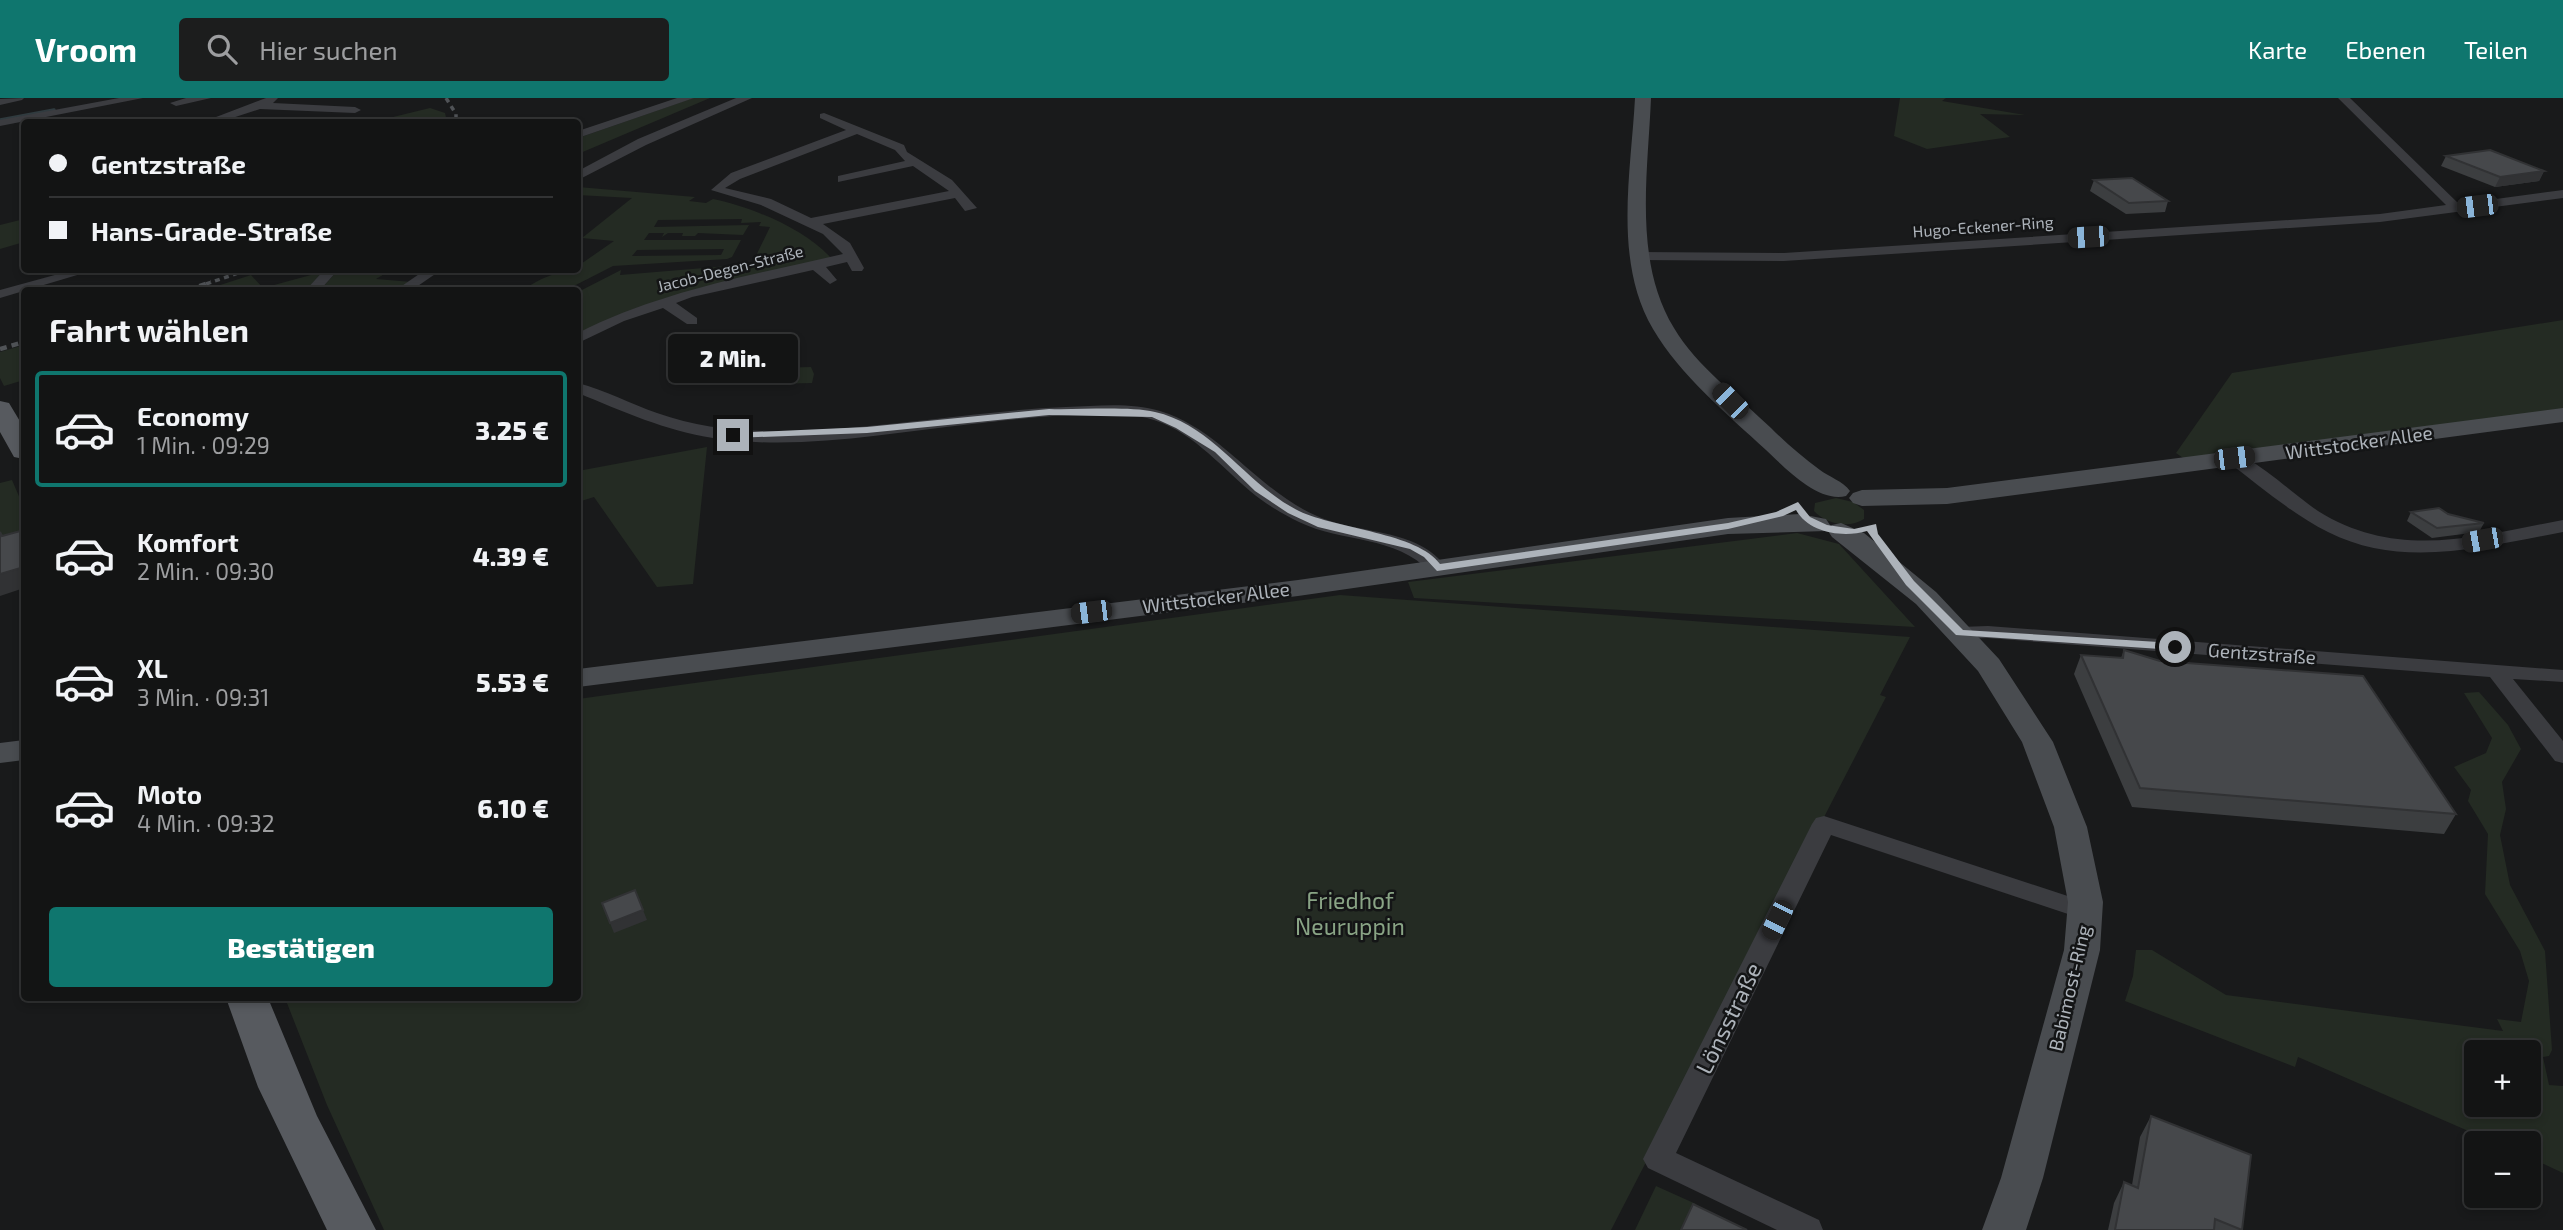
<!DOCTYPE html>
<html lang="de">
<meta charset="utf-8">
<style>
body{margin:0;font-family:"Exo 2",sans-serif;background:#1c1d1d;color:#f1f3f6;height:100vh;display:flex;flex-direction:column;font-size:26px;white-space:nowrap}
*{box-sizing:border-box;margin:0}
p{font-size:23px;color:#9d9ea0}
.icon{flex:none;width:38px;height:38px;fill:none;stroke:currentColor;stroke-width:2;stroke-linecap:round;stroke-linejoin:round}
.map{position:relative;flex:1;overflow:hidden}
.panel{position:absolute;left:21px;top:189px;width:560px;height:714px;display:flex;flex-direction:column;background:#131414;border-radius:7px;box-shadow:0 4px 10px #0003,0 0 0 2px #323334}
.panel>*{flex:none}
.top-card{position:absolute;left:21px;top:21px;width:560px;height:154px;border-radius:7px;box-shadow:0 4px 10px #0003,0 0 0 2px #323334;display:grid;align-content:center;height:154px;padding:0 28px;background:#131414}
.controls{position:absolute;left:2464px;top:942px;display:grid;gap:14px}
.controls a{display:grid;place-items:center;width:77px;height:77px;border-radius:7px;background:#131414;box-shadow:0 4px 10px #0003,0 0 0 2px #323334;font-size:35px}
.end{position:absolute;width:32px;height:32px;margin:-16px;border:9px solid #adb3ba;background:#111;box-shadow:0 0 0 4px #111}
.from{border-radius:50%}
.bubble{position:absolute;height:49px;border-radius:7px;background:#131414;box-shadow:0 4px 10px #0003,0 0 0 2px #323334;font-size:23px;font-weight:800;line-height:49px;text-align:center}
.car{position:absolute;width:21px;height:42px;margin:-21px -10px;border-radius:9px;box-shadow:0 0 5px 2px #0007;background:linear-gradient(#222 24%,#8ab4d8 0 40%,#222 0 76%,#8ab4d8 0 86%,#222 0)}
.top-card b{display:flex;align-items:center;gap:24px;height:66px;font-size:26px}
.top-card b+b{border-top:2px solid #323334}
.top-card i{width:18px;height:18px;background:#f1f3f6}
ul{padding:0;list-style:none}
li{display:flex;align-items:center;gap:21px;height:116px;margin:0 14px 10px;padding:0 14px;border:4px solid transparent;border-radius:7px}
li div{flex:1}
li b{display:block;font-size:26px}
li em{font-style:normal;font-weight:800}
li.active{border-color:#0f766e}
li>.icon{width:63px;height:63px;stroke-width:1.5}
h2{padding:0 28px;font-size:32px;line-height:84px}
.cta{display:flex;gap:14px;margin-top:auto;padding:14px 28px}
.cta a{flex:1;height:80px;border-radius:7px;background:#0f766e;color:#fff;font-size:28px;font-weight:800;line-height:80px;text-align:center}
header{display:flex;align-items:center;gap:42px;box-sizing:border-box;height:98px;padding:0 35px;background:#0f766e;color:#fff}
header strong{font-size:33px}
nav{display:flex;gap:38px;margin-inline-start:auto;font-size:24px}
.search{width:490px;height:63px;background:#1c1d1d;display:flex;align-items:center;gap:18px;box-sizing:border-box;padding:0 24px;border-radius:7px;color:#9d9ea0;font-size:26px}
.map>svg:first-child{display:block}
</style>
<header>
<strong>Vroom</strong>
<div class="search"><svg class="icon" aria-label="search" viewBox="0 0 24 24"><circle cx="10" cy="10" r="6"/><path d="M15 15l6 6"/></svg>Hier suchen</div>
<nav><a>Karte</a><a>Ebenen</a><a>Teilen</a></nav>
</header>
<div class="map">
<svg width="2563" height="1132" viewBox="0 0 2563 1132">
<rect width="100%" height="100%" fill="#191a1b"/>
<!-- green -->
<path fill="#242b23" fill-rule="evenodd" d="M693,0H710L578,56V40Z
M1900,0H1946L1942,3L2025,17L1980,16L2010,39L1927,51L1894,38Z
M430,10L445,15L447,24L389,20Z
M578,89L695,99L689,103L706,105L713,101C752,109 805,131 831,160L663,201L596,227L600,230L578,239V194L621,172L620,177L752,166L770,129L759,128L761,124L741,125L742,121L658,122L654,129L749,127L743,137L698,135L695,138H682L683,135H668L662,139L664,135H649L644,142H741L732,159L727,161L613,168L566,192H523C539,181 558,172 578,172V168L614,143L582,140L632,100L578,97ZM724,151L721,157L632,158L637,152Z
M24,121V144L0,151V127Z
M338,172H391L376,181L412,184L400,192H320Z
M322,174L307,192H205L251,177L263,190Z
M2563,222V313L2186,362L2176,355L2232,275Z
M24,247V282L4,288L0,280V254Z
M811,269L814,276L812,285L773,286L770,278L776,270Z
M707,349L693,486L657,489L594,399L578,404V373Z
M12,382L24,410V439L0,446V385Z
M1836,400L1853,404L1864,412V421C1849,431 1826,426 1814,413L1815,405Z
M1797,435L1839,446L1915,529L1414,500L1408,484Z
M1340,497L1910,539L1880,597L1886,599L1611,1132H384L327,1007L285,900H578V601Z
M2479,594L2508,627L2521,651L2502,684L2506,711L2500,737L2510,787L2545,853L2552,952L2549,958L2543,959L2549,987L2563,988V1075L2529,1059V1045H2496L2298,959L2295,969L2125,903L2133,878L2136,852H2152L2226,897L2503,933L2497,921L2521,924L2529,883L2520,853L2485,796L2488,736L2468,703L2471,692L2454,669L2486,655L2492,640L2464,595ZM2476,954H2529V1006H2476Z
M1656,1088L1696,1106L1684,1132H1635Z"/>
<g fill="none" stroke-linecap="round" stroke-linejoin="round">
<!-- stream -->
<path stroke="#303b3f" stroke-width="3.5" d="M0,22L54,12"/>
<!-- street -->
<path fill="#3b3c40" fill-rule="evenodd" d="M24,0L22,2L0,7V1Z
M119,0H143L0,28V22Z
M186,0H211L176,8L170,5Z
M266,0H278L273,5L355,9L361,12L355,15L260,11L220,24H203Z
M677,0H694L578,40V33Z
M736,0H752L646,47L578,82V73L638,41Z
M2338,0H2350L2459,106L2563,92V100L2380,124L1784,163L1638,162L1631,158L1638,154L1784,155L2380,116L2446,107Z
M824,15L904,47L907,54L952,82L977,110L965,113L955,100L823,126L850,145L864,170L862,173H852L847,164L826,169L837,182L830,186L813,172L692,199L676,205L697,220V226H687L663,210L624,223L578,245V235C661,193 753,177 843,156L823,136L761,107L711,92L731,75L846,32L820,20V16ZM857,36L895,52L905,63L838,78V84L913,68L949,93L811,120L771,101L725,90L740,81Z
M73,172H94L0,200V192Z
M324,172H338L320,192H306Z
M425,172H441L412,192H396Z
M578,285C605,292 631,306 657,315C696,329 735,333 776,333C873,333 969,313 1066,309C1097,308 1130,304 1160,313C1222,332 1258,393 1317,418C1359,437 1417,429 1447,470L1444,474H1430C1396,437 1342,445 1299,424C1281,415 1264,405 1250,393C1218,366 1189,330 1147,320C1105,310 1017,321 972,326C888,335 798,353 713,340C666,333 622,313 578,295Z
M2234,355C2255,360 2297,399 2318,413C2398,463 2477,438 2563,422V434C2486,448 2403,472 2328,434C2292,416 2260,388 2228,364L2225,360L2228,356Z
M1988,528L2563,572V584L2513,581L2563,643V665L2555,663L2490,579L1988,540L1960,541L1950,535L1960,529Z
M1824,718L2095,807L2099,813L2095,819L2086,822L1831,737L1676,1055L1819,1122L1823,1132H1777L1648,1070L1643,1061L1812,726L1816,720Z"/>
<!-- secondary -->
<path fill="#494c50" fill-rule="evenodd" d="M1635,0H1651C1648,75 1633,163 1674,230C1697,269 1739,299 1771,330C1786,345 1802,359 1820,372C1829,379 1843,383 1850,393L1846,398C1818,405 1785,370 1766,352C1727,316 1680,277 1653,231C1613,163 1631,75 1635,0Z
M2563,310V324L1947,406L1862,408L1853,405L1849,400L1853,395L1862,392L1947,390Z
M1800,416L1826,421L1830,427L1826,433L1728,436L1298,498L578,589V571L1298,482L1728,420Z
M1841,425L1864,435L1936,494L1999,561L2053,644L2087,729L2103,804L2100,852L2043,1080L2026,1132H1982L2001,1080L2064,852L2068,804L2054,729L2022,644L1978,573L1916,506L1832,439L1828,433L1832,427Z
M24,642V662L0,665V645Z"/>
<!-- primary -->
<path fill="#575a5f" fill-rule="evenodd" d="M0,303L9,305L24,330V361L14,359L0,334Z
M226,900H268L317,1018L376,1132H327L258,989Z"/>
<!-- rail-far1 -->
<path stroke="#505357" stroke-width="3.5" stroke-dasharray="5 4.5" stroke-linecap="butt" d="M446,0L456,16V24
M206,186L247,172"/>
<!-- rail -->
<path stroke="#505357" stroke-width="4.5" stroke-dasharray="7 5" stroke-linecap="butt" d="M188,192L211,184
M0,251L24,244"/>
</g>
<!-- wall -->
<path fill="#3c3e40" d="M2446,58L2544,73L2539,83L2495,89L2441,68Z
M2094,82L2168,103L2165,114L2126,116L2090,93Z
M2411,414L2448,416L2484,425L2479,434L2432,440L2407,423Z
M2124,552L2456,716L2444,736L2132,709L2074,576L2081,557L2121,560Z
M2151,1018L2242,1132H2108L2114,1105L2124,1084L2132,1087L2140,1039Z"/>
<!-- shaded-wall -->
<path fill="#313234" d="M2544,73L2539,83L2495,89L2500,79Z
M24,469V490L0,498V476Z
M643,812L647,822L614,835L610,825Z"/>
<!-- building -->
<path fill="#46484b" stroke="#313234" stroke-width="2" d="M2490,52L2544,73L2500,79L2446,58Z
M2132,80L2168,103L2129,105L2094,82Z
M2439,410L2448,416L2484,425L2437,430L2411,414Z
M24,432V469L0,476V434L2,438Z
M2124,552L2160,563L2363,578L2456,716L2140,690L2081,557L2123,560Z
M635,792L643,812L610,825L602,805Z
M2151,1018L2251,1057L2242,1132L2215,1121L2214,1132H2115L2124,1084L2138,1090Z
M1693,1106L1747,1132H1681Z"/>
<!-- route -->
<path fill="#adb3ba" d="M1049,311C1079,312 1128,308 1155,314C1214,327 1247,388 1299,413C1337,431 1418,435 1440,466L1728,425L1776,414L1798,404L1810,419L1827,427L1854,431L1876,426L1878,436L1914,483L1963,532L2175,545L2181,549L2175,552L1956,537L1906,487L1867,433C1843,440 1809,435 1796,412L1783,418L1728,431L1437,473L1424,459L1410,451L1318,429L1288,415L1255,393L1215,354L1176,330L1152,319L1049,317L867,335L733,340L729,337L733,335L867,329Z"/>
<g text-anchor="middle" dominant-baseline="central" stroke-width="5" stroke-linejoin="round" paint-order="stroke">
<!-- far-street labels -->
<g font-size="16" fill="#adb3ba" stroke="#141516">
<text transform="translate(1983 128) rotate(-4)">Hugo-Eckener-Ring</text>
<text transform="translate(730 170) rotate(-14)">Jacob-Degen-Straße</text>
</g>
<!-- street labels -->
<g font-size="19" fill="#adb3ba" stroke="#141516">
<text transform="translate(2359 344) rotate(-8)">Wittstocker Allee</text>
<text transform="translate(1216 499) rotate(-7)">Wittstocker Allee</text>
<text transform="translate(2262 555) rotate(4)">Gentzstraße</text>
<text transform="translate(2069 890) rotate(-77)">Babimost-Ring</text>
</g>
<!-- near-park labels -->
<g font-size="23" fill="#89a485" stroke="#141516">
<text x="1350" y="802">Friedhof<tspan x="1350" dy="26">Neuruppin</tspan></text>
</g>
<!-- near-street labels -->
<g font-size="23" fill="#adb3ba" stroke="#141516">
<text transform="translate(1728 920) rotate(-64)">Lönsstraße</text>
</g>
</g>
</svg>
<div class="controls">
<a>+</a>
<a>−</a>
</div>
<i class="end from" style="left:2175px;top:549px"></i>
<i class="end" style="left:733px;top:337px"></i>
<div class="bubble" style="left:668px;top:236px;width:130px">2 Min.</div>
<i class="car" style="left:2477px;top:108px;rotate:263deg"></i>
<i class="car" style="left:2088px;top:139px;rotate:266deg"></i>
<i class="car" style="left:1730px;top:303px;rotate:315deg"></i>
<i class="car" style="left:2234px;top:360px;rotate:83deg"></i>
<i class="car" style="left:2482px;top:442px;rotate:260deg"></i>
<i class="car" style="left:1091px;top:514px;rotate:263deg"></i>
<i class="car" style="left:1777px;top:822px;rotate:206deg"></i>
<div class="top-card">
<b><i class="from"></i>Gentzstraße</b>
<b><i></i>Hans-Grade-Straße</b>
</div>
<section class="panel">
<h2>Fahrt wählen</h2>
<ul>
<li class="active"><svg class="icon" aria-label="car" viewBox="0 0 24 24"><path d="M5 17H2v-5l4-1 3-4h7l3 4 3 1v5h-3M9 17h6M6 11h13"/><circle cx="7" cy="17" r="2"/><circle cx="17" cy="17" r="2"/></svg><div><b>Economy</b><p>1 Min. · 09:29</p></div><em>3.25 €</em></li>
<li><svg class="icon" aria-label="car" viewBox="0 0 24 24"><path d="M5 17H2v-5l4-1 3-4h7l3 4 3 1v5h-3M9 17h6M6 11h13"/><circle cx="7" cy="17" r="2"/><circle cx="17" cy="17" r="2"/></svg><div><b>Komfort</b><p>2 Min. · 09:30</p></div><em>4.39 €</em></li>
<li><svg class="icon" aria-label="car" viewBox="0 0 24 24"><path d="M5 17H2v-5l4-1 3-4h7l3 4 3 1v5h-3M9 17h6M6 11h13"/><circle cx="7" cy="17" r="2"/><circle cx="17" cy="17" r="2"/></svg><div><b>XL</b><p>3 Min. · 09:31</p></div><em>5.53 €</em></li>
<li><svg class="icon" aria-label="car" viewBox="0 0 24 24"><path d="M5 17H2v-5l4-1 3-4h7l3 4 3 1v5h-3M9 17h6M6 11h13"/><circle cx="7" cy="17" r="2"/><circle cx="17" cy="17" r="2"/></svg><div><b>Moto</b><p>4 Min. · 09:32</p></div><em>6.10 €</em></li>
</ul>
<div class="cta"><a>Bestätigen</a></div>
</section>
</div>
